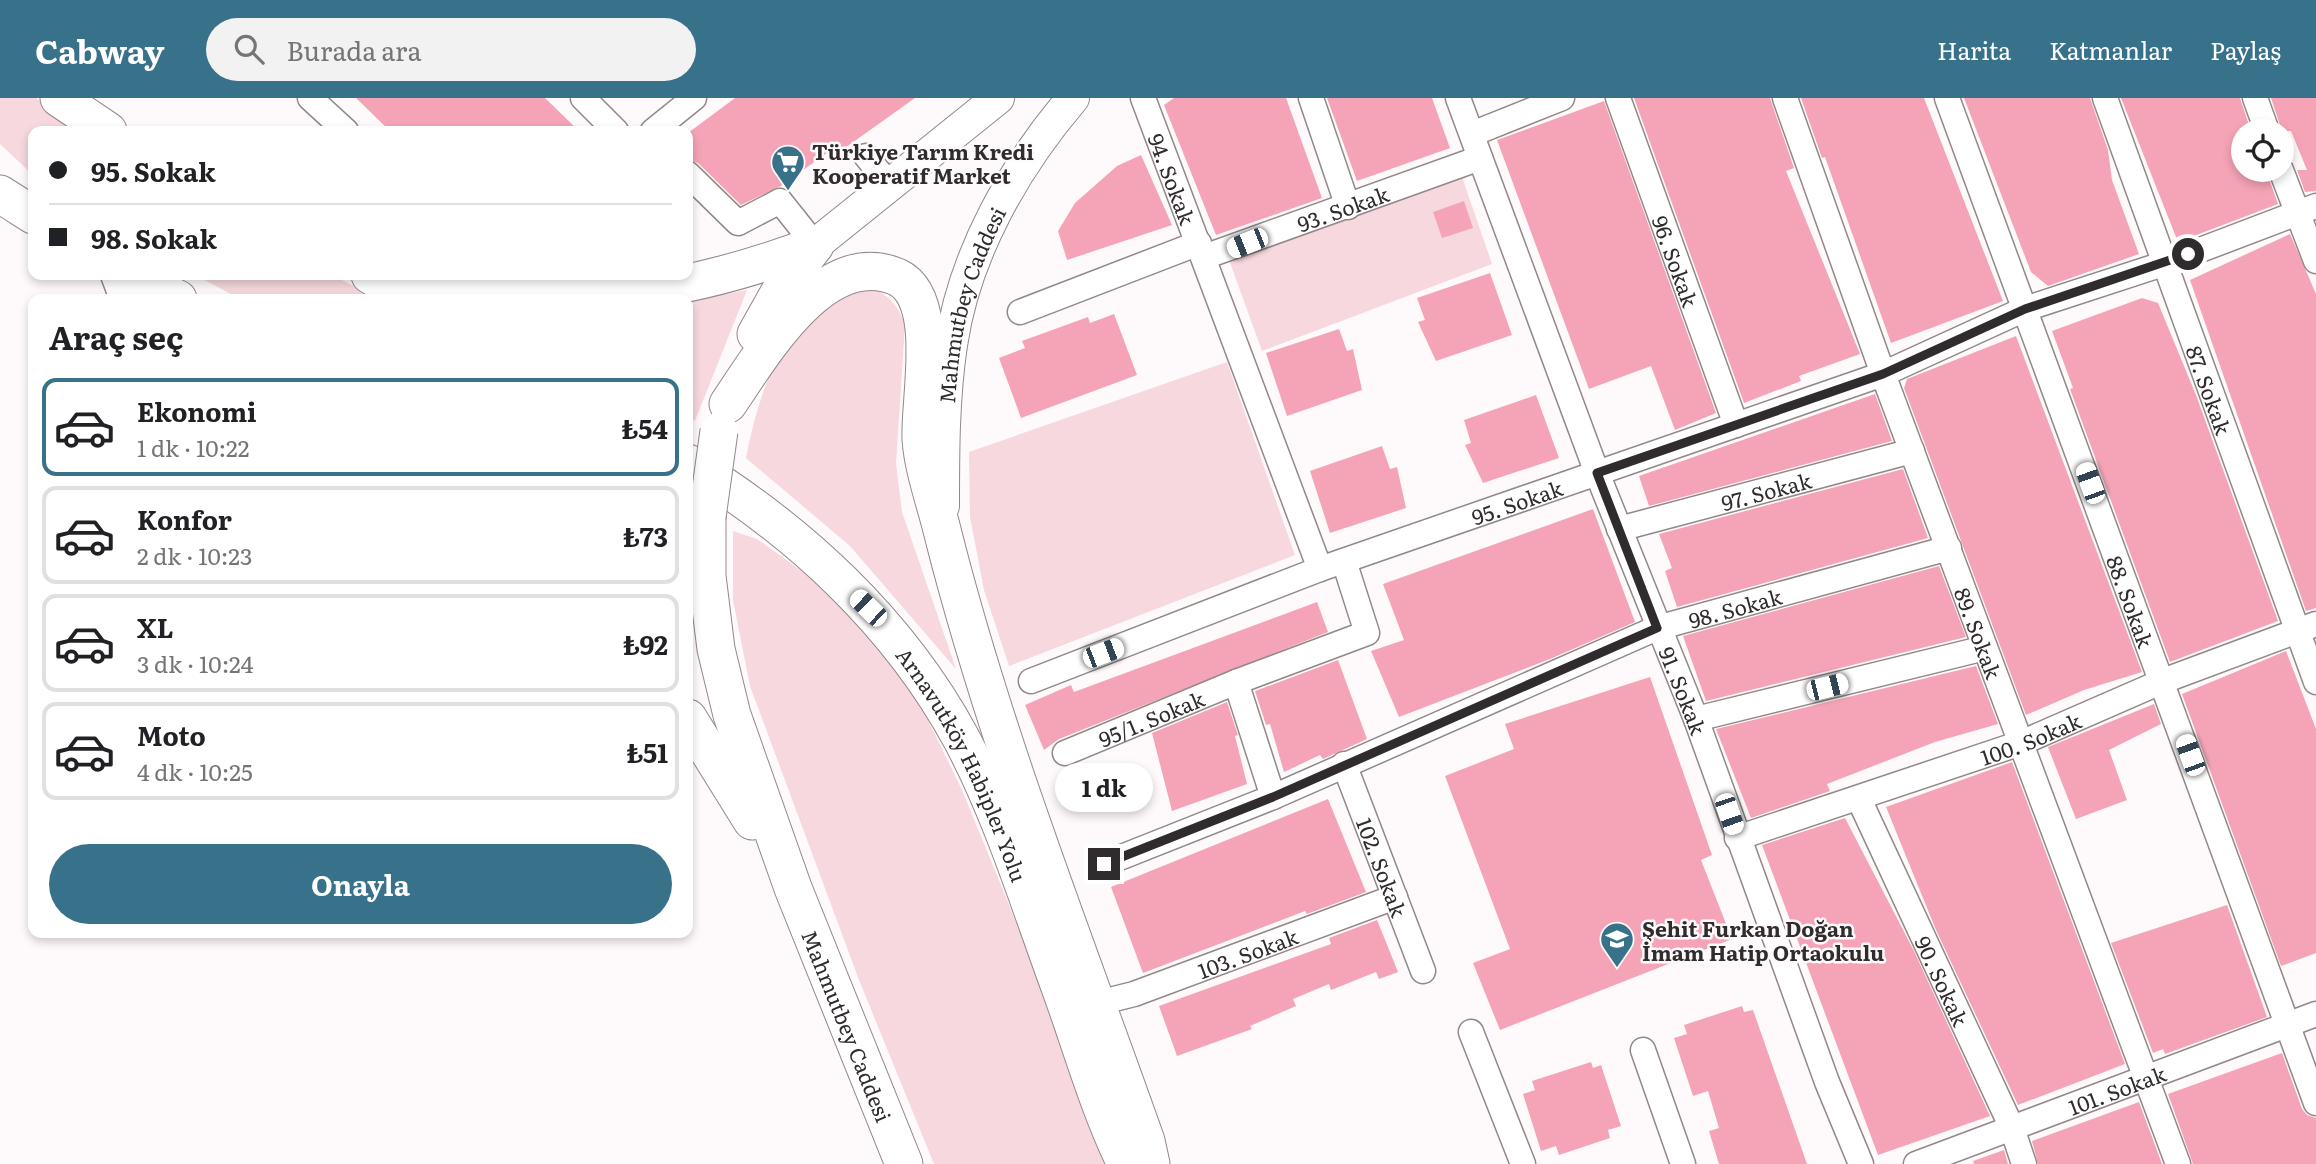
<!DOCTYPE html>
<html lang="tr">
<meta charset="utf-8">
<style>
body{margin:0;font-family:Literata,serif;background:#f2f2f2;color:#202124;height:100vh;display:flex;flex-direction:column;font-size:26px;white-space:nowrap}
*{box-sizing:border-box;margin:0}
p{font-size:23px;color:#757577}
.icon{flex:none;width:38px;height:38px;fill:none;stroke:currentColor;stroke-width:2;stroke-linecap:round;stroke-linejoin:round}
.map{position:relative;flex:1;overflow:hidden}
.details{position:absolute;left:28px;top:196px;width:665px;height:644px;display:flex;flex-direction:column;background:#fff;border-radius:14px;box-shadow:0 4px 10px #0003}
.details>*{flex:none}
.banner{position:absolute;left:28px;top:28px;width:665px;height:154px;border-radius:14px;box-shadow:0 4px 10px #0003;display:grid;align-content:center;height:154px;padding:0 21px;background:#fff}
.controls{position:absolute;left:2231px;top:21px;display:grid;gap:14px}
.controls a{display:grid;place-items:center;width:63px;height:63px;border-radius:50%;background:#fff;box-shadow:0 4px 10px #0003;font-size:35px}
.end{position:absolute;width:32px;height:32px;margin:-16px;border:9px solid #302c2d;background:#fff;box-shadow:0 0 0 4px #fff}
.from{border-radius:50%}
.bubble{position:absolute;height:49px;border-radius:24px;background:#fff;box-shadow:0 4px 10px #0003;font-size:23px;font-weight:700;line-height:49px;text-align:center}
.car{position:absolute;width:21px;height:42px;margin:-21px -10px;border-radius:9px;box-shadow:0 0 5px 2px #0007;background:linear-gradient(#fff 24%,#345 0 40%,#fff 0 76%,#345 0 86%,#fff 0)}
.banner b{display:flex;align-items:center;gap:24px;height:66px;font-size:26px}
.banner b+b{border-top:2px solid #e0e0e0}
.banner i{width:18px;height:18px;background:#202124}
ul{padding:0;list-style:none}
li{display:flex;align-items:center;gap:21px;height:98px;margin:0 14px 10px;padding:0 7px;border:4px solid #e0e0e0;border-radius:14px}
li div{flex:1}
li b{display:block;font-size:26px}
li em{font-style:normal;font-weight:700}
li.on{border-color:#38718a}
li>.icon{width:63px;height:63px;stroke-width:1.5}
h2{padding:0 21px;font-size:32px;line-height:84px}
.action{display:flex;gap:14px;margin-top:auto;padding:14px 21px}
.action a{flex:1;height:80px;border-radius:42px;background:#38718a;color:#fff;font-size:28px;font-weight:700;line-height:80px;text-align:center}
header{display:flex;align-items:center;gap:42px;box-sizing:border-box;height:98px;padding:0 35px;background:#38718a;color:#fff}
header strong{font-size:33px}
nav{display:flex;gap:38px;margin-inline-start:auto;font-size:24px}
.search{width:490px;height:63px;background:#f2f2f2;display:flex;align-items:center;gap:18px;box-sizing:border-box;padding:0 24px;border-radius:38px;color:#757577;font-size:26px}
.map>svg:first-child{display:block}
</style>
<header>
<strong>Cabway</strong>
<div class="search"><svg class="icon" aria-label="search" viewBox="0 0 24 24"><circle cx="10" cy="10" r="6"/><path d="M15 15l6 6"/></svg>Burada ara</div>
<nav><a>Harita</a><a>Katmanlar</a><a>Paylaş</a></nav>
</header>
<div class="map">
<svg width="2316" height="1066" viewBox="0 0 2316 1066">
<rect width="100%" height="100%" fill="#fef9fa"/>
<!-- green -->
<path fill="#f6d8de" d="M0,0H36L77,33H33V77L0,46Z
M1461,76L1492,166L1262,253L1229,162Z
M195,177H332L379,201H240Z
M869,189C889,197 897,206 905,226L896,366L902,414L956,571L850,448L746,360C756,309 775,241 819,208C831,198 854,194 869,189Z
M747,192L695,323L688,319V203Z
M1227,264L1295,457L1009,568L984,492L970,419L969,354Z
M733,433L757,441L820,486L890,560L924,614L962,692L1041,885L1109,1066H934L859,882L750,588L733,502Z"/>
<!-- building -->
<path fill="#f5a4b7" d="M356,0H545L579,33H390Z
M735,0H915L835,57L831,52L781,88L741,107L698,65L688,62V35Z
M1174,0H1286L1322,100L1216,137L1164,7Z
M1327,0H1432L1450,50L1357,83Z
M1634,0H1770L1794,70L1786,73L1860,256L1799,278L1801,283L1744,305Z
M1801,0H1924L2003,203L1891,245L1825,59L1822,60Z
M1964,0H2090L2108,52L2112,82L2139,156L2048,188L2031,174Z
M2121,0H2240L2251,33H2244V72H2266L2278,106L2178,144Z
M2271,0H2316V93L2305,94L2297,72H2307L2291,33H2282Z
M1604,3L1716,315L1675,332L1651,268L1589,291L1497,42Z
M1141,57L1172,127L1067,162L1058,133L1075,105L1117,68Z
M1464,103L1473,130L1442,140L1433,114Z
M2290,136L2316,196V510L2306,513L2190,182Z
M1490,175L1512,237L1436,263L1418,224L1425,222L1417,200Z
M2142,200L2158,205L2196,297L2278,523L2170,564L2070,291L2073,290L2052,233Z
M1114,216L1137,277L1021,320L999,260L1025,250L1022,243L1088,219L1090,225Z
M1339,231L1347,253L1353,251L1362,292L1287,318L1266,255Z
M2016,238L2142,574L2084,592L2026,617L1904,290L1907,281Z
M1875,296L1892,343L1649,408L1639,378Z
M1536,297L1559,360L1483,385L1465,347L1471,345L1464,322Z
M1382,348L1390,371L1397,369L1406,410L1330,435L1310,373Z
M1903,371L1928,440L1677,509L1665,473L1672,470L1659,436Z
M1593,411L1635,524L1550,561L1399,619L1371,553L1404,542L1383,486Z
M1939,468L1966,539L1706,603L1683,538Z
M1317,504L1328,534L1059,641L1044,652L1025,607L1071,587L1074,594Z
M2286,553L2316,631V855L2281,868L2182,596Z
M1338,562L1367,641L1323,661L1320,657L1284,674L1270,626L1266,627L1255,593Z
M1976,568L1998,626L1935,644L1827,686L1830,693L1751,720L1716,631Z
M1650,579L1712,757L1701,762L1732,841L1500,932L1473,865L1510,851L1445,678L1514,651L1505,626Z
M1227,604L1238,637L1235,638L1247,686L1172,713L1152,635Z
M2154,606L2161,626L2109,652L2127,702L2076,721L2048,649Z
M2012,664L2125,966L2018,1007L1936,832L1886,709Z
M1328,701L1366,794L1307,816L1305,813L1143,875L1111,789Z
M1845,720L1914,853L1990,1018L1878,1057L1762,747Z
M2227,807L2267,919L2165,956L2163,951L2153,955L2111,845Z
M1377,822L1398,874L1379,881L1376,874L1331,892L1329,886L1293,901L1296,908L1250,928L1252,931L1177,958L1159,908L1331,846L1329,840Z
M1742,908L1744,914L1753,912L1807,1066H1719L1709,1033L1719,1030L1708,993L1693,998L1674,940L1687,936L1684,927Z
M2282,955L2302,1011L2307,1017L2316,1020V1066H2193L2168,996Z
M1591,964L1593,970L1601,967L1621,1028L1608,1032L1610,1040L1559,1057L1556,1048L1541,1053L1523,996L1535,992L1532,983Z
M2139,1004L2162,1066H2038L2032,1043Z
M2004,1052L2008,1066H1974L1973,1063Z"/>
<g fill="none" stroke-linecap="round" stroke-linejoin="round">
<!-- minor casing -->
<g stroke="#92888a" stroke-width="27">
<g id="minor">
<path d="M310,0L346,33"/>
<path d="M583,0L616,33"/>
<path id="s1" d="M1143,0L1320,471"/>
<path d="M1311,0L1348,109"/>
<path id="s2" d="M1458,0L1597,375L1696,621L1827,984L1861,1066"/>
<path id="s3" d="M1618,0L1736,327"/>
<path id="s4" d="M1785,0L1883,276L2178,1066"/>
<path id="s5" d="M1947,0L2316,1005"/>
<path id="s6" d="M2105,0L2316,584"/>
<path d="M2255,0L2267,33"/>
<path d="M653,33L694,0"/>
<path d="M1472,36L1562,0"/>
<path d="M866,58L889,86"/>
<path d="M2281,72L2316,163"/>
<path d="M688,76L738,125L780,103L815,147"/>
<path id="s7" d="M1204,159L1480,60"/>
<path d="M113,177L122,201"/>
<path d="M1020,214L1199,145"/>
<path id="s8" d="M1619,431L1912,353"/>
<path id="s9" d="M1031,583L1320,471L1883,276L2025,211L2166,165L2316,108"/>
<path d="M1236,584L1367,535L1344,463"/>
<path d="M1696,621L1985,550"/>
<path id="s10" d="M1065,655L1236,584L1273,699"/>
<path id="s11" d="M1344,666L1423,873"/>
<path id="s12" d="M1859,701L2012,1030L2024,1066"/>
<path id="s13" d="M1737,740L2021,645L2163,583L2316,526"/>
<path id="s14" d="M1104,766L1273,699L1657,530L1949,450"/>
<path id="s15" d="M1098,905L1134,896L1395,799"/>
<path d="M1471,934L1523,1066"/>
<path d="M1643,952L1683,1066"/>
<path id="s16" d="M1916,1066L2316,916"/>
</g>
</g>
<!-- major casing -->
<g stroke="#92888a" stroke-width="34">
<g id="major">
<path d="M815,147L998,0"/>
<path id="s17" d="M943,408C943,354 943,300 951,247C964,157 1014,69 1073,0"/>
</g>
</g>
<!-- highway casing -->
<g stroke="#92888a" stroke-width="39">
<g id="highway">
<path d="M59,0L108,33"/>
<path d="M0,96L33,117"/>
<path d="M131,177L178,201"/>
<path d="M370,177L411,201"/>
<path d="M402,177C551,215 672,201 815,147"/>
<path d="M756,236L779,195L815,147"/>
<path d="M728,306C761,258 824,147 897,179C942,200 919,301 921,341C923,372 936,406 943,436C995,642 1075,842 1146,1043L1151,1066"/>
<path id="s18" d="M688,365C799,433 898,524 961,640C1002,716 1031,811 1061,892C1082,950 1099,1011 1126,1066"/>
<path id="s19" d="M707,419V478L716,551L732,617L793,790L904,1066"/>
<path d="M688,620L752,723"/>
</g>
</g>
<!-- minor -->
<use href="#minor" stroke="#fff" stroke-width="24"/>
<!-- major -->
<use href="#major" stroke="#fff" stroke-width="32"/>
<!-- highway -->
<use href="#highway" stroke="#fff" stroke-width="37"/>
<!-- highway-bridge casing -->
<g stroke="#92888a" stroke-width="39" stroke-linecap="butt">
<path id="highway-bridge" d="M707,419L719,333"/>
</g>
<!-- highway-bridge -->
<use href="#highway-bridge" stroke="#fff" stroke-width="37"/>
</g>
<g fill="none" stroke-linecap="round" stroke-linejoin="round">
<!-- route -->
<path stroke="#302c2d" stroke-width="9" d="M1104,766L1273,699L1657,530L1597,375L1883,276L2025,211L2188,156"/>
</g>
<!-- icons -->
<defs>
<g id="supermarket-pin" transform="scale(1.75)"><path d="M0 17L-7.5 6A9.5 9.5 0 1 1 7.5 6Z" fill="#38718a" stroke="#fef9fa"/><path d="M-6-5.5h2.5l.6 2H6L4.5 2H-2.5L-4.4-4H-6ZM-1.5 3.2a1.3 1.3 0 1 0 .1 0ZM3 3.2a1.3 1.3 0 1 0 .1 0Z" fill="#fff"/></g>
<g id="school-pin" transform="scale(1.75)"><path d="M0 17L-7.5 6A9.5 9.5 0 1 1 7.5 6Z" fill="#38718a" stroke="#fef9fa"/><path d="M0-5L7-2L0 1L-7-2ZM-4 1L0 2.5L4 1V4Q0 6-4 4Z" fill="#fff"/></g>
</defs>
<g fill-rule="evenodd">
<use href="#supermarket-pin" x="788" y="64"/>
<use href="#school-pin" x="1617" y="841"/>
</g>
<g text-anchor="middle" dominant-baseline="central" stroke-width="5" stroke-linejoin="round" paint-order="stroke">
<!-- poi labels -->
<g font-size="21" font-weight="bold" fill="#302c2d" stroke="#fef9fa" text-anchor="start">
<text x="812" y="52">Türkiye Tarım Kredi<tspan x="812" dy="24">Kooperatif Market</tspan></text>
<text x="1642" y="829">Şehit Furkan Doğan<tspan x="1642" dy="24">İmam Hatip Ortaokulu</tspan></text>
</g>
<!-- street labels -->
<g font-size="21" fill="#302c2d" stroke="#fef9fa">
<text stroke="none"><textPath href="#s1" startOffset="86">94. Sokak</textPath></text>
<text stroke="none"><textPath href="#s7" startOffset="147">93. Sokak</textPath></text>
<text stroke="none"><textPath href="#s3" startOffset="173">96. Sokak</textPath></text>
<text stroke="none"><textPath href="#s17" startOffset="205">Mahmutbey Caddesi</textPath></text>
<text stroke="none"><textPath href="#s6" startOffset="310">87. Sokak</textPath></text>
<text stroke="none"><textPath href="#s8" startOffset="152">97. Sokak</textPath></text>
<text stroke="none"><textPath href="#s9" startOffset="518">95. Sokak</textPath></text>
<text stroke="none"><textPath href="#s5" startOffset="536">88. Sokak</textPath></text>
<text stroke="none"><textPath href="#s14" startOffset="682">98. Sokak</textPath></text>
<text stroke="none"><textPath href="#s4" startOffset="569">89. Sokak</textPath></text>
<text stroke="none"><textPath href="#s2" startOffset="634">91. Sokak</textPath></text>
<text stroke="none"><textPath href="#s10" startOffset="93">95/1. Sokak</textPath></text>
<text stroke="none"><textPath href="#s13" startOffset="310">100. Sokak</textPath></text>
<text stroke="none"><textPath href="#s18" startOffset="416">Arnavutköy Habipler Yolu</textPath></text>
<text stroke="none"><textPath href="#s11" startOffset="110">102. Sokak</textPath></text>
<text stroke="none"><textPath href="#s15" startOffset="158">103. Sokak</textPath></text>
<text stroke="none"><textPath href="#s12" startOffset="200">90. Sokak</textPath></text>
<text stroke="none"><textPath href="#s19" startOffset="532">Mahmutbey Caddesi</textPath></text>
<text stroke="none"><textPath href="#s16" startOffset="214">101. Sokak</textPath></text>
</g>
</g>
</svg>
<div class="controls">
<a><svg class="icon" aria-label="locate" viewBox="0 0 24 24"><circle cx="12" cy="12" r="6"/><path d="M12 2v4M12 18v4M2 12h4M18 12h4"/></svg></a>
</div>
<i class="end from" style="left:2188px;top:156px"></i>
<i class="end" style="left:1104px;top:766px"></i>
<div class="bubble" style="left:1055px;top:665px;width:98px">1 dk</div>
<i class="car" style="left:1247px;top:145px;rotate:248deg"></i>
<i class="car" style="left:2090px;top:385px;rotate:340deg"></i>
<i class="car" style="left:868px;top:510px;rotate:314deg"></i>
<i class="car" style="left:1103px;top:555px;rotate:69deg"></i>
<i class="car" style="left:1827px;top:589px;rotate:76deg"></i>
<i class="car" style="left:2190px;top:657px;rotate:340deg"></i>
<i class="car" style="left:1729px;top:716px;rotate:161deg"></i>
<div class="banner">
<b><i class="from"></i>95. Sokak</b>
<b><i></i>98. Sokak</b>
</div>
<section class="details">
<h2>Araç seç</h2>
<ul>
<li class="on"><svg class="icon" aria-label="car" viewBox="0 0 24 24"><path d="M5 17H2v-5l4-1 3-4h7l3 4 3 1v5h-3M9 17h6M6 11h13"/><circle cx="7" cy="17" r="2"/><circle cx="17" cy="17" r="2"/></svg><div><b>Ekonomi</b><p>1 dk · 10:22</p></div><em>₺54</em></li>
<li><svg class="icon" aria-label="car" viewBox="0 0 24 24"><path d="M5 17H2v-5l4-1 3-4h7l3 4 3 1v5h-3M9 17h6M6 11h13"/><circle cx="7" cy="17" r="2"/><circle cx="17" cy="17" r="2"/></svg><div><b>Konfor</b><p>2 dk · 10:23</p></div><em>₺73</em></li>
<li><svg class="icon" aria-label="car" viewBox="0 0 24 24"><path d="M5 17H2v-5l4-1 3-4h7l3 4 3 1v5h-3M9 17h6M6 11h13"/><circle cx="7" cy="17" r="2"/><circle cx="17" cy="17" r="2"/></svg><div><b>XL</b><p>3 dk · 10:24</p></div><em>₺92</em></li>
<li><svg class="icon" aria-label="car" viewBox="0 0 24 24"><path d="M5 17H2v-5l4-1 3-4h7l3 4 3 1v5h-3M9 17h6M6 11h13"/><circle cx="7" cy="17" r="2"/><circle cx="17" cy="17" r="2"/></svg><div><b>Moto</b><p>4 dk · 10:25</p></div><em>₺51</em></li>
</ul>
<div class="action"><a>Onayla</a></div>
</section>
</div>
